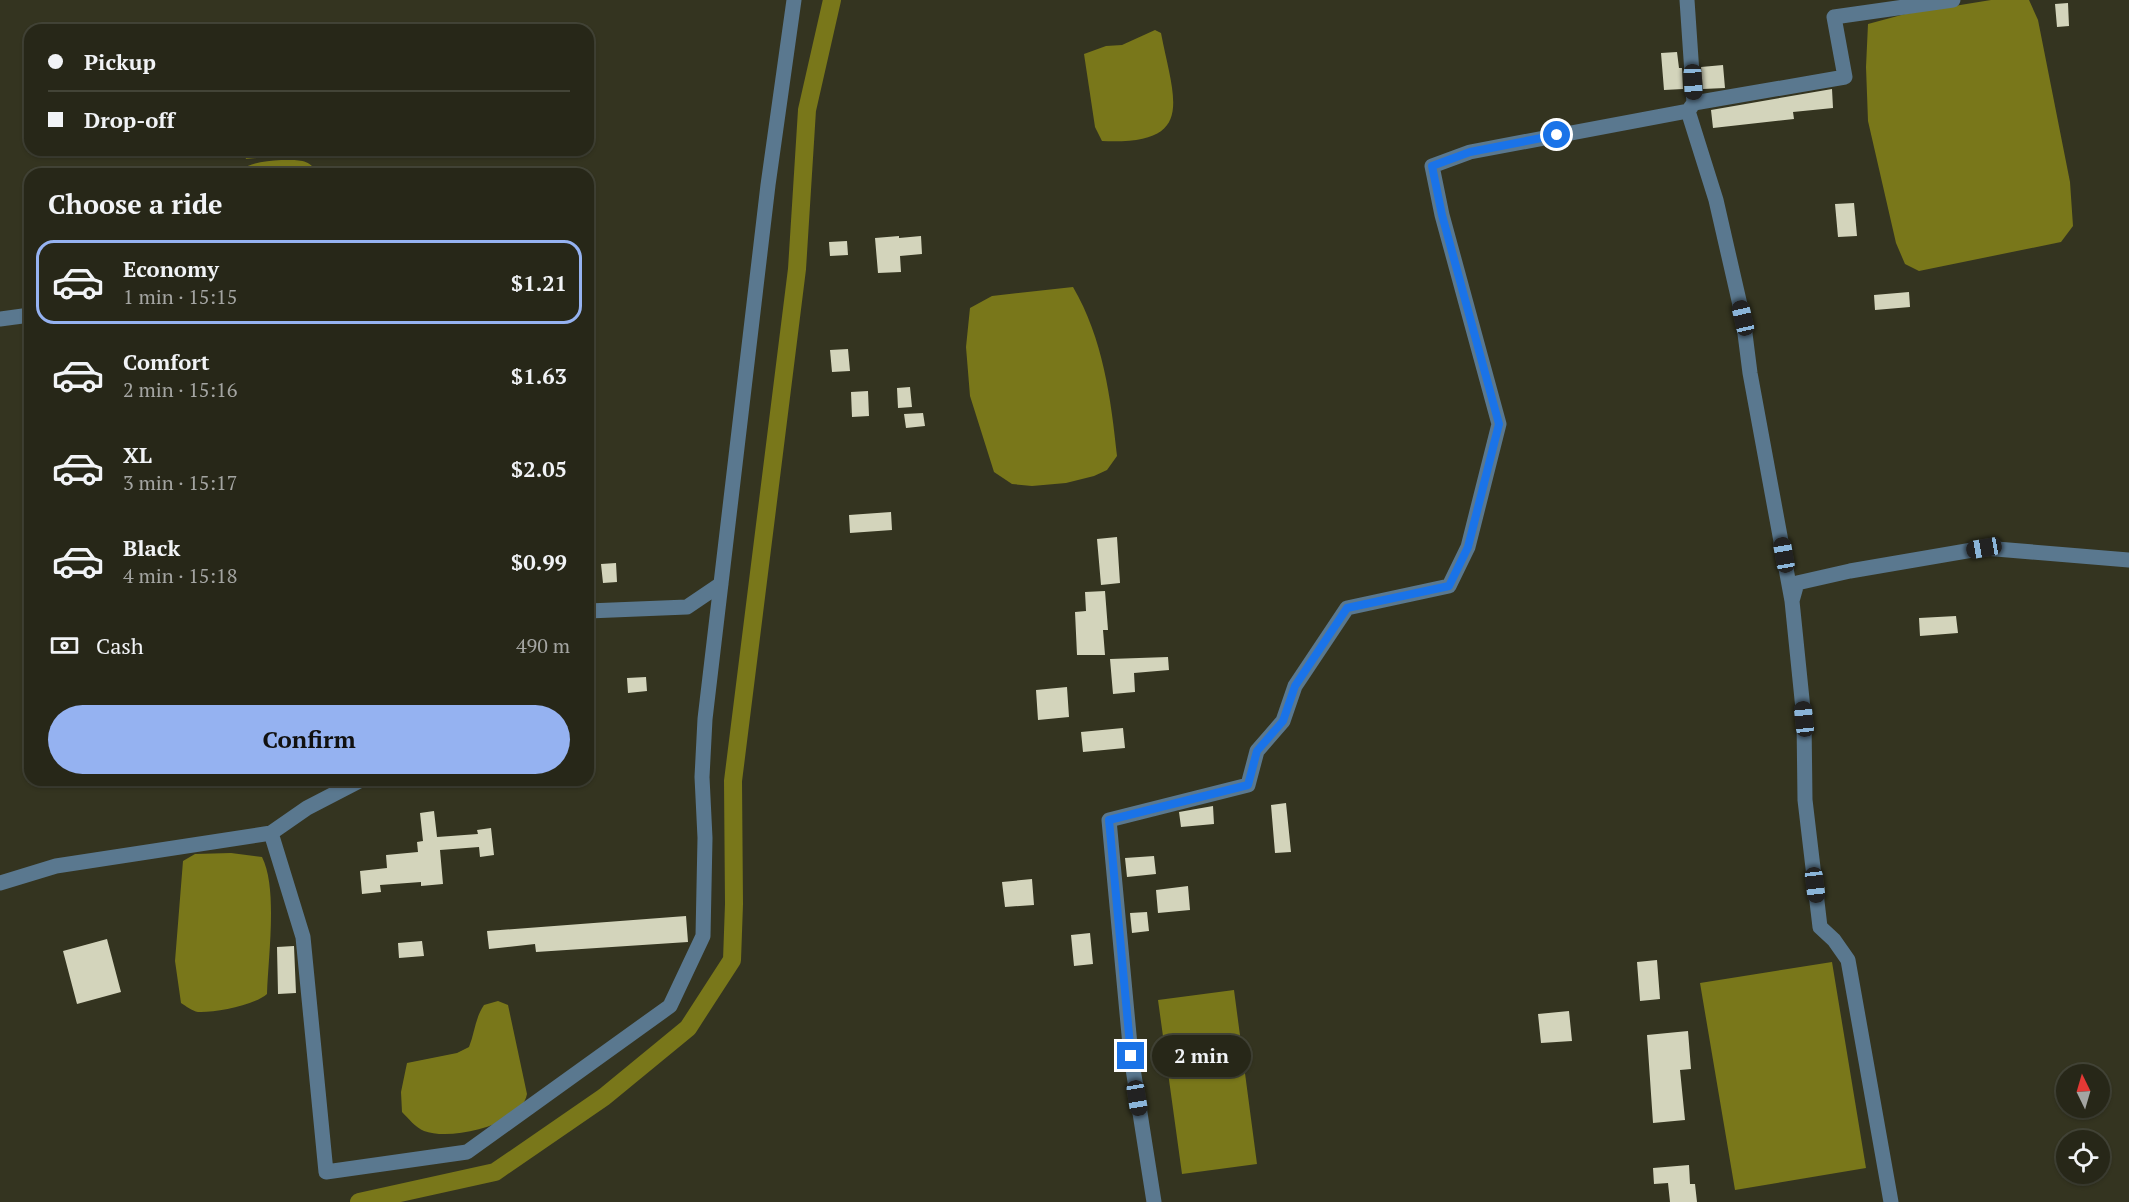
<!DOCTYPE html>
<meta charset="utf-8">
<style>
body{margin:0;font-family:"PT Serif",serif;background:#2f2f21;color:#f1f3f6;height:100vh;display:flex;flex-direction:column;font-size:22px;white-space:nowrap}
*{box-sizing:border-box;margin:0}
p{font-size:20px;color:#a4a5a2}
.icon{flex:none;width:33px;height:33px;fill:none;stroke:currentColor;stroke-width:2;stroke-linecap:round;stroke-linejoin:round}
.map{position:relative;flex:1;overflow:hidden}
.sheet{position:absolute;left:24px;top:168px;width:570px;height:618px;display:flex;flex-direction:column;background:#272718;border-radius:18px;box-shadow:0 2px 4px #0004,0 0 0 2px #434437}
.sheet>*{flex:none}
.guide{position:absolute;left:24px;top:24px;width:570px;height:132px;border-radius:18px;box-shadow:0 2px 4px #0004,0 0 0 2px #434437;display:grid;align-content:center;height:132px;padding:0 24px;background:#272718}
.needle{width:39px;rotate:355deg}
.fabs{position:absolute;left:2056px;top:1064px;display:grid;gap:12px}
.fabs a{display:grid;place-items:center;width:54px;height:54px;border-radius:50%;background:#272718;box-shadow:0 2px 4px #0004,0 0 0 2px #434437;font-size:30px}
.end{position:absolute;width:27px;height:27px;margin:-14px;border:8px solid #1a73e8;background:#fff;box-shadow:0 0 0 3px #fff}
.from{border-radius:50%}
.bubble{position:absolute;height:42px;border-radius:21px;background:#272718;box-shadow:0 2px 4px #0004,0 0 0 2px #434437;font-size:20px;font-weight:700;line-height:42px;text-align:center}
.car{position:absolute;width:18px;height:36px;margin:-18px -9px;border-radius:8px;box-shadow:0 0 4px 2px #0007;background:linear-gradient(#222 24%,#8ab4d8 0 40%,#222 0 76%,#8ab4d8 0 86%,#222 0)}
.guide b{display:flex;align-items:center;gap:21px;height:57px;font-size:22px}
.guide b+b{border-top:2px solid #434437}
.guide i{width:15px;height:15px;background:#f1f3f6}
ul{padding:0;list-style:none}
li{display:flex;align-items:center;gap:18px;height:84px;margin:0 12px 9px;padding:0 12px;border:3px solid transparent;border-radius:18px}
li div{flex:1}
li b{display:block;font-size:22px}
li em{font-style:normal;font-weight:700}
li.current{border-color:#95b2f1}
li>.icon{width:54px;height:54px;stroke-width:1.5}
h2{padding:0 24px;font-size:27px;line-height:72px}
.pay{display:flex;align-items:center;gap:15px;height:66px;padding:0 24px;font-size:22px}
.pay p{margin-inline-start:auto}
.action{display:flex;gap:12px;margin-top:auto;padding:12px 24px}
.action a{flex:1;height:69px;border-radius:36px;background:#95b2f1;color:#111;font-size:24px;font-weight:700;line-height:69px;text-align:center}
.map>svg:first-child{display:block}
</style>
<div class="map">
<svg width="2129" height="1202" viewBox="0 0 2129 1202">
<rect width="100%" height="100%" fill="#343420"/>
<!-- water -->
<path fill="#79771a" d="M1991,0H2029L2038,20L2070,182L2073,226L2061,242L1919,271L1905,264L1896,243L1868,121L1866,67L1868,24L1905,14Z
M1155,30L1161,33C1174,101 1197,145 1102,141L1095,127L1084,54L1106,46L1122,45Z
M243,150H307V153L302,154L246,159Z
M281,160C297,160 310,158 318,174H240V170C252,162 266,161 281,160Z
M1073,287C1103,338 1111,399 1117,456L1107,470L1094,476L1066,483L1032,486L1012,484L994,472L970,396L966,347L970,308L992,296Z
M231,853L262,857C278,888 268,958 267,994C255,1005 214,1013 198,1012C192,1011 186,1006 181,1003L175,961L183,861L195,854Z
M1832,962L1866,1168L1735,1190L1700,983Z
M1234,990L1257,1164L1182,1174L1158,1000Z
M498,1001L508,1005L527,1094C521,1126 450,1141 424,1131C416,1128 408,1118 402,1112L401,1092L407,1063L457,1053L469,1047C475,1032 475,1018 484,1005Z"/>
<g fill="none" stroke-linecap="round" stroke-linejoin="round">
<!-- canal -->
<path stroke="#79771a" stroke-width="18" d="M359,1202L495,1172L604,1097L688,1028L732,960L734,904L733,781L797,269L807,110L832,0"/>
</g>
<!-- building -->
<path fill="#d3d4bb" d="M2068,3L2069,26L2057,27L2055,4Z
M1677,52L1679,68H1682L1683,89L1664,90L1661,53Z
M1723,65L1725,88L1703,89L1701,67Z
M1832,89L1833,108L1793,112L1794,119L1713,128L1711,110Z
M1854,203L1857,236L1838,237L1835,204Z
M899,236V238L921,236L922,254L900,256L901,272L878,273L875,238Z
M847,241L848,255L830,256L829,242Z
M1909,292L1910,307L1875,310L1874,295Z
M848,349L850,371L832,372L830,350Z
M910,387L912,407L898,408L897,388Z
M868,391L869,416L852,417L851,392Z
M923,413L925,426L906,428L904,414Z
M891,512L892,530L850,533L849,515Z
M1117,537L1120,583L1101,585L1097,539Z
M616,563L617,582L603,583L601,564Z
M1105,591L1108,630H1103L1105,655H1077L1075,612L1086,611L1085,592Z
M1956,616L1958,633L1920,636L1919,618Z
M1168,657L1169,670L1134,673L1135,692L1113,694L1110,659Z
M646,677L647,691L628,693L627,678Z
M1067,687L1069,717L1038,720L1036,690Z
M1123,728L1125,748L1083,752L1081,732Z
M1286,803L1291,852L1275,853L1271,805Z
M1213,806L1214,824L1181,827L1179,812Z
M434,811L437,837L478,834L477,830L491,828L494,855L480,857L479,847L440,850L443,884L421,886V882L380,885L381,892L362,894L360,871L387,868L386,855L418,852L417,842L423,841L420,813Z
M1154,856L1156,874L1127,877L1125,858Z
M1032,879L1034,905L1005,907L1002,882Z
M1188,886L1190,910L1158,913L1156,890Z
M1147,912L1149,931L1132,933L1130,913Z
M686,916L688,942L536,952L535,944L489,949L487,931Z
M1090,933L1093,964L1074,966L1071,935Z
M107,939L121,992L77,1004L63,951Z
M422,941L424,956L399,958L398,943Z
M294,946L296,993L278,994L277,947Z
M1657,960L1660,999L1640,1001L1637,962Z
M1569,1011L1572,1041L1541,1043L1538,1014Z
M1688,1031L1691,1069L1680,1070L1685,1120L1653,1123L1647,1035Z
M1689,1165L1690,1184H1695L1697,1202H1670L1668,1183L1654,1184L1653,1168Z"/>
<g fill="none" stroke-linecap="round" stroke-linejoin="round">
<!-- minor -->
<path stroke="#5a788f" stroke-width="15" d="M1687,0L1694,103
M1688,111L1694,103L1845,77L1834,17L1953,0
M0,319L30,315
M1792,601L1797,583L1850,571L1984,548L2129,560
M588,611L687,607L721,584
M361,780L307,808L271,833L303,937L326,1172L467,1152L670,1006L703,936L705,838L702,777L705,719L768,185L794,0
M0,883L56,866L271,833
M1154,1202L1131,1056L1109,820L1248,785L1257,751L1283,721L1295,686L1347,608L1449,586L1468,547L1499,424L1442,215L1432,166L1470,152L1688,111L1716,200L1743,318L1750,373L1792,601L1804,719L1805,800L1820,927L1834,940L1848,960L1891,1202"/>
</g>
<g fill="none" stroke-linecap="round" stroke-linejoin="round">
<!-- route -->
<path stroke="#1a73e8" stroke-width="8" d="M1131,1056L1109,820L1248,785L1257,751L1283,721L1295,686L1347,608L1449,586L1468,547L1499,424L1442,215L1432,166L1470,152L1557,135"/>
</g>
</svg>
<div class="fabs">
<a><svg class="needle" viewBox="-14 -14 28 28"><path d="M0-13l5 13h-10z" fill="#e53935"/><path d="M0 13l5-13h-10z" fill="#a4a5a2"/></svg></a>
<a><svg class="icon" aria-label="locate" viewBox="0 0 24 24"><circle cx="12" cy="12" r="6"/><path d="M12 2v4M12 18v4M2 12h4M18 12h4"/></svg></a>
</div>
<i class="end from" style="left:1557px;top:135px"></i>
<i class="end" style="left:1131px;top:1056px"></i>
<div class="bubble" style="left:1152px;top:1035px;width:99px">2 min</div>
<i class="car" style="left:1693px;top:82px;rotate:177deg"></i>
<i class="car" style="left:1743px;top:318px;rotate:347deg"></i>
<i class="car" style="left:1984px;top:548px;rotate:260deg"></i>
<i class="car" style="left:1784px;top:555px;rotate:350deg"></i>
<i class="car" style="left:1804px;top:719px;rotate:354deg"></i>
<i class="car" style="left:1815px;top:885px;rotate:173deg"></i>
<i class="car" style="left:1137px;top:1098px;rotate:171deg"></i>
<div class="guide">
<b><i class="from"></i>Pickup</b>
<b><i></i>Drop-off</b>
</div>
<section class="sheet">
<h2>Choose a ride</h2>
<ul>
<li class="current"><svg class="icon" aria-label="car" viewBox="0 0 24 24"><path d="M5 17H2v-5l4-1 3-4h7l3 4 3 1v5h-3M9 17h6M6 11h13"/><circle cx="7" cy="17" r="2"/><circle cx="17" cy="17" r="2"/></svg><div><b>Economy</b><p>1 min · 15:15</p></div><em>$1.21</em></li>
<li><svg class="icon" aria-label="car" viewBox="0 0 24 24"><path d="M5 17H2v-5l4-1 3-4h7l3 4 3 1v5h-3M9 17h6M6 11h13"/><circle cx="7" cy="17" r="2"/><circle cx="17" cy="17" r="2"/></svg><div><b>Comfort</b><p>2 min · 15:16</p></div><em>$1.63</em></li>
<li><svg class="icon" aria-label="car" viewBox="0 0 24 24"><path d="M5 17H2v-5l4-1 3-4h7l3 4 3 1v5h-3M9 17h6M6 11h13"/><circle cx="7" cy="17" r="2"/><circle cx="17" cy="17" r="2"/></svg><div><b>XL</b><p>3 min · 15:17</p></div><em>$2.05</em></li>
<li><svg class="icon" aria-label="car" viewBox="0 0 24 24"><path d="M5 17H2v-5l4-1 3-4h7l3 4 3 1v5h-3M9 17h6M6 11h13"/><circle cx="7" cy="17" r="2"/><circle cx="17" cy="17" r="2"/></svg><div><b>Black</b><p>4 min · 15:18</p></div><em>$0.99</em></li>
</ul>
<div class="pay"><svg class="icon" aria-label="cash" viewBox="0 0 24 24"><path d="M3 7h18v10H3z"/><circle cx="12" cy="12" r="2"/></svg>Cash<p>490 m</p></div>
<div class="action"><a>Confirm</a></div>
</section>
</div>
